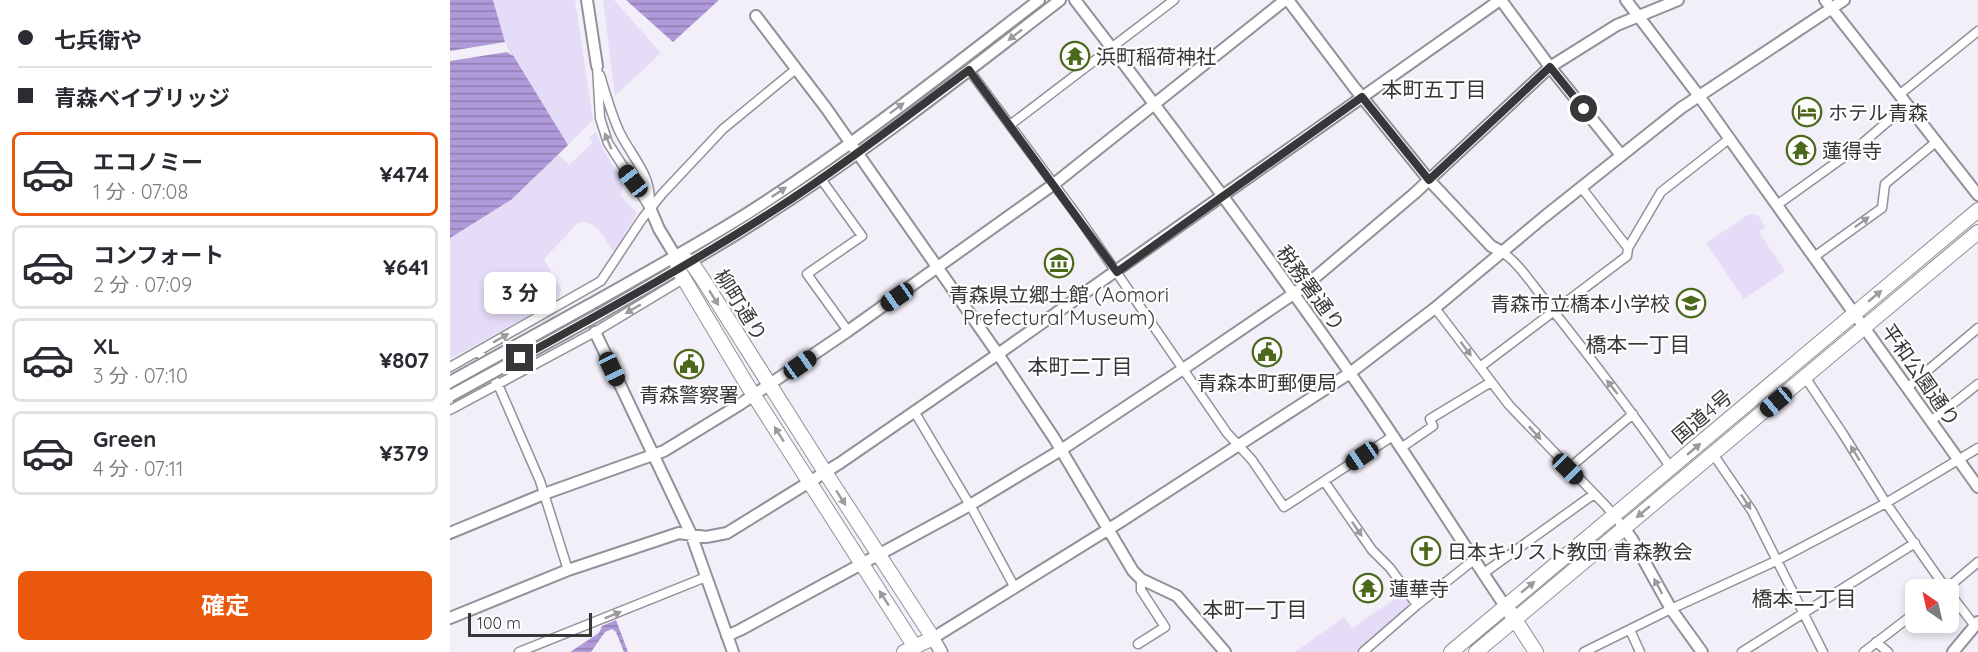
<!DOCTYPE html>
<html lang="ja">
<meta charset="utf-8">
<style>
body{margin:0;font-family:Quicksand,"Noto Sans JP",sans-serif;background:#f7f7f7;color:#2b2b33;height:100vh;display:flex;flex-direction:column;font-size:22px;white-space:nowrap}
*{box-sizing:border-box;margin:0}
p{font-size:20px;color:#7c7c81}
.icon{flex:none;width:33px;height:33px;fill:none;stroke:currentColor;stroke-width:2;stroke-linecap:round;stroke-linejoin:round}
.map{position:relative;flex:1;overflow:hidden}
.drawer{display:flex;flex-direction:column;background:#fff;width:450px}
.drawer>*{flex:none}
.hud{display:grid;align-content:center;height:132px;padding:0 18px;background:#fff}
.needle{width:39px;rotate:326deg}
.buttons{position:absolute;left:1455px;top:579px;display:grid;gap:12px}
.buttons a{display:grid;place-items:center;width:54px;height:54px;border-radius:9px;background:#fff;box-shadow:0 3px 9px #0003;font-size:30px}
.scale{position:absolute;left:18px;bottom:15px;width:124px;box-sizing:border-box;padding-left:6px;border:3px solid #373639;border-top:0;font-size:16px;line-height:21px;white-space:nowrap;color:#373639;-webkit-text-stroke:4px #fefefe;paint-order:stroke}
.end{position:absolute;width:27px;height:27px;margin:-14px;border:8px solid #373639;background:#fff;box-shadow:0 0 0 3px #fff}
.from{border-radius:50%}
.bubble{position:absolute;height:42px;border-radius:9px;background:#fff;box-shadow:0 3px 9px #0003;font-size:20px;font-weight:700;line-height:42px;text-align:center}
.car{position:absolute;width:18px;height:36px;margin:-18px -9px;border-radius:8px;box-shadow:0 0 4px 2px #0007;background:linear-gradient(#222 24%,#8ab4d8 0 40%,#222 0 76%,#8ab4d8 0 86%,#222 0)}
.hud b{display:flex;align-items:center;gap:21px;height:57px;font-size:22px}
.hud b+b{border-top:2px solid #e1e1e2}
.hud i{width:15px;height:15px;background:#2b2b33}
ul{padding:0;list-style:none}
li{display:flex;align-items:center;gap:18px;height:84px;margin:0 12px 9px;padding:0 6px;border:3px solid #e1e1e2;border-radius:9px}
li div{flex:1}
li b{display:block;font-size:22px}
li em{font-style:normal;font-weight:700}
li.selected{border-color:#ea580c}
li>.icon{width:54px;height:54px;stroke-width:1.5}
.button{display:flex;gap:12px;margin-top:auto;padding:12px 18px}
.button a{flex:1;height:69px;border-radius:9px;background:#ea580c;color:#fff;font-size:24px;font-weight:700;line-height:69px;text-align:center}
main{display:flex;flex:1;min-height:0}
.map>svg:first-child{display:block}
</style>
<main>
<section class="drawer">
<div class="hud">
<b><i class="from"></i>七兵衛や</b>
<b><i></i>青森ベイブリッジ</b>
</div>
<ul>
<li class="selected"><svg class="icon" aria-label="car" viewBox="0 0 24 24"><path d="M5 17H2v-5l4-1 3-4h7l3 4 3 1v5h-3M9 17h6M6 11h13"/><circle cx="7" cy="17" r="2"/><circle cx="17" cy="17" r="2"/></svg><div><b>エコノミー</b><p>1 分 · 07:08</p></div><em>¥474</em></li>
<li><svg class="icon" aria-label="car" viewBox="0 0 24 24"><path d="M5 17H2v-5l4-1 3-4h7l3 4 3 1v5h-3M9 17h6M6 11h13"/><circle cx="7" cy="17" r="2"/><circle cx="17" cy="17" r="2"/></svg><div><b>コンフォート</b><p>2 分 · 07:09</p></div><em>¥641</em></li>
<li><svg class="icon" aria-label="car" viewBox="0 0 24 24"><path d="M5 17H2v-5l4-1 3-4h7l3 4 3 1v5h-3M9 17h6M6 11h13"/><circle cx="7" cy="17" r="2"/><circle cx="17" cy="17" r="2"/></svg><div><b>XL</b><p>3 分 · 07:10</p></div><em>¥807</em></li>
<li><svg class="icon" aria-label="car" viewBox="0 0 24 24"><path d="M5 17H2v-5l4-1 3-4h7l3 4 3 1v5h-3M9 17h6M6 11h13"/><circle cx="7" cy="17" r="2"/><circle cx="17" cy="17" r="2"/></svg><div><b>Green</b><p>4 分 · 07:11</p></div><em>¥379</em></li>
</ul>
<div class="button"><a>確定</a></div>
</section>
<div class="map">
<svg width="1528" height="652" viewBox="0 0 1528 652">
<defs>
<pattern id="water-rules" width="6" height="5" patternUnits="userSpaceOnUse" patternTransform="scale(1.5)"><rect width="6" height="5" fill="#b09ad9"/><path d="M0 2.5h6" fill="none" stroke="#907eb1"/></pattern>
</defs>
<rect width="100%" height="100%" fill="#f2eff8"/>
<!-- green -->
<path fill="#e5ddf8" d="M43,0H125L143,120L118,145L55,42Z
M153,0H164L211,53L165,96Z
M146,132L155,153L174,182L171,196L187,213L164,252C155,240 146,218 128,223L94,259L111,289L110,296L103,302L0,359V238L61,200L108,154L119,165L143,142L139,138Z
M1299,214L1308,215L1315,227L1309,232L1335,271L1294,299L1256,243Z
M954,593L959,600L958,609L907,652H845L894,617L902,628Z"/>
<!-- water -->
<path fill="url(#water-rules)" d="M0,0H43L55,42L118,145L61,200L0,238Z
M176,0H269L223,42Z
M166,620L178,652H174L166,632L162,629L155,632L141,652H120L149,633L152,626Z"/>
<!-- pier -->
<path fill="#f2eff8" d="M55,42L63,56L57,52L0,61V51Z"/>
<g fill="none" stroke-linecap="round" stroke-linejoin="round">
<!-- minor casing -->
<g stroke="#939099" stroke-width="11">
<path id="minor" d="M147,66L150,118L158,143L200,208
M519,70L629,218L777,433L802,460L834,507L943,436
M150,75C156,95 161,114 170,133C182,157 204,178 199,206
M1449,95L1528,31
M560,125L724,0
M371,179L412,236L357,274L398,331
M1131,187L1178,248
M1327,205L1408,147L1457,105
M1052,252C1070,264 1083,286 1097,303C1140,357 1182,412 1221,468
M1364,257L1432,208L1435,184L1486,142
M985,308L1059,405L1156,506L1174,528
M29,351L50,389L90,481L118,570
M0,367L151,281L192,219L212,194L273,129L346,69
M1030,367L1177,256L1178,248L1211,192L1279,139
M1355,377L1393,434L1436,503L1497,590
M1458,387L1528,328
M0,410L145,332L233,279
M464,411L524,512L565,588
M1481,421L1528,384
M951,448L983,426L980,419L1041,382
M1263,454L1302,511L1373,652
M1118,469L1183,414
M874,481L922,550L940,568L967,605
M1034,573L1144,494
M1495,590L1528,562
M1498,591L1525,626
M1180,630L1190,652
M1426,642L1438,652
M688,644L715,627L691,590V579
M69,652L256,577
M913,652L967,605L1025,559
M1134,652L1221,609L1328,560L1436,503L1528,448
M1292,652L1465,543
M1414,652L1466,612"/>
</g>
<!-- tertiary casing -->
<g stroke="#939099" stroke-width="14">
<path id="tertiary" d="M137,0L147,66
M625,0C722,126 816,253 907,383C958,456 1005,532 1055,606
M838,0L903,86L979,180L1041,246L1052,252
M1051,0L1100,67L1171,155
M1176,0L1249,96L1528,487
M1375,0L1528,195
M306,16L376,108L548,354L604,438L683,571L691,579L727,596L775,652
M200,208L209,229L226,257
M141,304C194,274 247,245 298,213C400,148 494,73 589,0
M148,315C207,281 267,248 324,210C423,146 517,72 610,0
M145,332L241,534L283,652
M1174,528L1182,539L1221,609L1252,652
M0,533L94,494L214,451L289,405L398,331L604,184L835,0
M0,618L118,570L229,533L256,537L277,533L390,463L548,354L1050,0
M277,636L290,630L520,505L611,450L742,363L855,286L965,193L1100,67L1167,25L1228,0
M483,638L670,522L900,373L985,308L1094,217L1231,108L1394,0
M1503,652L1528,622"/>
</g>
<!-- secondary casing -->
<g stroke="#939099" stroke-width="15">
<path id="secondary" d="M483,638L491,652"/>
</g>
<!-- primary casing -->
<g stroke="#939099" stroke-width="16">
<path id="primary" d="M454,652L483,638L375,472L254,281L241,262L226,257L228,269L296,383L465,647"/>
</g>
<!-- trunk casing -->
<g stroke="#939099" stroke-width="16">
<path id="trunk" d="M1060,612L1086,652
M1001,652L1528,210
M1026,652L1528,232"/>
</g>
<!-- minor -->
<use href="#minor" stroke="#fff" stroke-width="8"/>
<!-- tertiary -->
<use href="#tertiary" stroke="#fff" stroke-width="10"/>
<!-- secondary -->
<use href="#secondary" stroke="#fff" stroke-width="12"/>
<!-- primary -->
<use href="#primary" stroke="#fff" stroke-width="14"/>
<!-- trunk -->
<use href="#trunk" stroke="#fff" stroke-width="14"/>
<!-- tertiary-bridge casing -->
<g stroke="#939099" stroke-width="14" stroke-linecap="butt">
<path id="tertiary-bridge" d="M0,382L141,304
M0,396L148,315"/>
</g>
<!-- tertiary-bridge -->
<use href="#tertiary-bridge" stroke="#fff" stroke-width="10"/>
</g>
<!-- one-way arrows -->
<defs><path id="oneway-solid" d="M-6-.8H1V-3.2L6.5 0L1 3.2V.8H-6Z" transform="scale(1.5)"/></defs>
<g fill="#9b9a9c">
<use href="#oneway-solid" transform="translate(565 35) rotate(142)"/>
<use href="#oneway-solid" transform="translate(447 108) rotate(-37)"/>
<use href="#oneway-solid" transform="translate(158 141) rotate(-113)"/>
<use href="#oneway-solid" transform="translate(329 192) rotate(-34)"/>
<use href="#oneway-solid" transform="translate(1412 222) rotate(-36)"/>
<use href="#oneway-solid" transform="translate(1425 296) rotate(-40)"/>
<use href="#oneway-solid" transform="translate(264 298) rotate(58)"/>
<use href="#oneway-solid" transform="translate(183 309) rotate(150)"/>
<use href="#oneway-solid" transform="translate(51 338) rotate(-29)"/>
<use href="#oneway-solid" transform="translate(1016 349) rotate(53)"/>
<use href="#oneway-solid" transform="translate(1162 387) rotate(-128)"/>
<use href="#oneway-solid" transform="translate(1085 433) rotate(47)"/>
<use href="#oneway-solid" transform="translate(329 434) rotate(-122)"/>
<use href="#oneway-solid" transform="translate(1244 449) rotate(-40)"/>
<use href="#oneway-solid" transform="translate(1405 453) rotate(-121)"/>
<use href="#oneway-solid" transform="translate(391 498) rotate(57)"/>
<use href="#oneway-solid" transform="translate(1296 502) rotate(57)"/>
<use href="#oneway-solid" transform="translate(1193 512) rotate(140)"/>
<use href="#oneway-solid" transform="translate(907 529) rotate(55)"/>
<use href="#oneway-solid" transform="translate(1208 586) rotate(-118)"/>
<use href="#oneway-solid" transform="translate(1078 587) rotate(-39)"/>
<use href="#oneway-solid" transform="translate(434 598) rotate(-123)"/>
<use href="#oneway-solid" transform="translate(163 615) rotate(-22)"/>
</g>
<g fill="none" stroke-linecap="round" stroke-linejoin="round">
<!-- route -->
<path stroke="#373639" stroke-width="8" d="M70,358C155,311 241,264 323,211C390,168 454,118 519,70L667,272L912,97L979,180L1100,67L1134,109"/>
</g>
<!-- icons -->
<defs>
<g id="temple-ring" transform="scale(1.5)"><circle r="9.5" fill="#fefefe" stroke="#4b681b" stroke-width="1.5"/><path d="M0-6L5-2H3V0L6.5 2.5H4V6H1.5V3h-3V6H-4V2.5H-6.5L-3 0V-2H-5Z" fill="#4b681b"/></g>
<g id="hotel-ring" transform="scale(1.5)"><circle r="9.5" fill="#fefefe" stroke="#4b681b" stroke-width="1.5"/><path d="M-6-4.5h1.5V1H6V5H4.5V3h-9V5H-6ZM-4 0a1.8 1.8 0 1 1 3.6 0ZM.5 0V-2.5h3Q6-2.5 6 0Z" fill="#4b681b"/></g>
<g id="museum-ring" transform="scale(1.5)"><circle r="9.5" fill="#fefefe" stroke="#4b681b" stroke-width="1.5"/><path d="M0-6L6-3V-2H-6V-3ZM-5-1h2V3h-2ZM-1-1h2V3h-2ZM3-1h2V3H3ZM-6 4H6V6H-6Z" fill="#4b681b"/></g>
<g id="school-ring" transform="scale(1.5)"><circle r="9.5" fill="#fefefe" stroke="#4b681b" stroke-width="1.5"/><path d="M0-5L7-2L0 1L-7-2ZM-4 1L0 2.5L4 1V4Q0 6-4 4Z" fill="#4b681b"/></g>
<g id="civic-ring" transform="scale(1.5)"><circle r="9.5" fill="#fefefe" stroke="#4b681b" stroke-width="1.5"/><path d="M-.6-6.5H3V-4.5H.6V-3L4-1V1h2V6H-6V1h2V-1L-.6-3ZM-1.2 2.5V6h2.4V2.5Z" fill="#4b681b"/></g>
<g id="church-ring" transform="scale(1.5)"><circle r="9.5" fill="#fefefe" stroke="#4b681b" stroke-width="1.5"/><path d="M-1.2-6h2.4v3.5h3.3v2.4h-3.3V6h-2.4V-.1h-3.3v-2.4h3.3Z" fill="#4b681b"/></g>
</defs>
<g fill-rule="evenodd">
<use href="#temple-ring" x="625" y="56"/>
<use href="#hotel-ring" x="1357" y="112"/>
<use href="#temple-ring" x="1351" y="150"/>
<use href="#museum-ring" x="609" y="263"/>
<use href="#school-ring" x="1241" y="303"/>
<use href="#civic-ring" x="817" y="352"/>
<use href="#civic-ring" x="239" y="364"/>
<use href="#church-ring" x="976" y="551"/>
<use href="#temple-ring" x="918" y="588"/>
</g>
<g text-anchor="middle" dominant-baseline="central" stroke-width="4.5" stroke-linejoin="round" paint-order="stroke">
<!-- poi labels -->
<g font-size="20" fill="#373639" stroke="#fefefe" text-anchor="start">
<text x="646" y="56">浜町稲荷神社</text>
<text x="1378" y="112">ホテル青森</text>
<text x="1372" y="150">蓮得寺</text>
<text x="609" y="294" text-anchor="middle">青森県立郷土館 (Aomori<tspan x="609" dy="23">Prefectural Museum)</tspan></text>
<text x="1220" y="303" text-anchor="end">青森市立橋本小学校</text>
<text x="817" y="382" text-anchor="middle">青森本町郵便局</text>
<text x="239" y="394" text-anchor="middle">青森警察署</text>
<text x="997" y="551">日本キリスト教団 青森教会</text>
<text x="939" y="588">蓮華寺</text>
</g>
<!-- street labels -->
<g font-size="20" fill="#373639" stroke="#fefefe">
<text transform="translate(861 288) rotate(54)">税務署通り</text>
<text transform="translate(291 305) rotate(58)">柳町通り</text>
<text transform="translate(1471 375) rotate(55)">平和公園通り</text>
<text transform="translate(1252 416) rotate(-40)">国道4号</text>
</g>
<!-- neighbourhood labels -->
<g font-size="21" fill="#373639" stroke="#fefefe">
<text x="984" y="89">本町五丁目</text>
<text x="1188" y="344">橋本一丁目</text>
<text x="630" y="366">本町二丁目</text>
<text x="1354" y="598">橋本二丁目</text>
<text x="805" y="609">本町一丁目</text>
</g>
</g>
</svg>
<div class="buttons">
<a><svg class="needle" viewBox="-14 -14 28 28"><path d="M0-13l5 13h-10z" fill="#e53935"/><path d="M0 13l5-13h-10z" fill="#7c7c81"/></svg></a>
</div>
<div class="scale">100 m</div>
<i class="end from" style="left:1134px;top:109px"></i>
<i class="end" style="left:70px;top:358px"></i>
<div class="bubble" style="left:34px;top:272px;width:72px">3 分</div>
<i class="car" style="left:183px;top:181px;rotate:322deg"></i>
<i class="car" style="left:447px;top:297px;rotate:235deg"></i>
<i class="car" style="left:350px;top:365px;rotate:55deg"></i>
<i class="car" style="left:162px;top:369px;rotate:155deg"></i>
<i class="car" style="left:1326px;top:402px;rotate:230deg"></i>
<i class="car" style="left:912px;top:456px;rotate:236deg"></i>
<i class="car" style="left:1118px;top:469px;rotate:135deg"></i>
</div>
</main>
